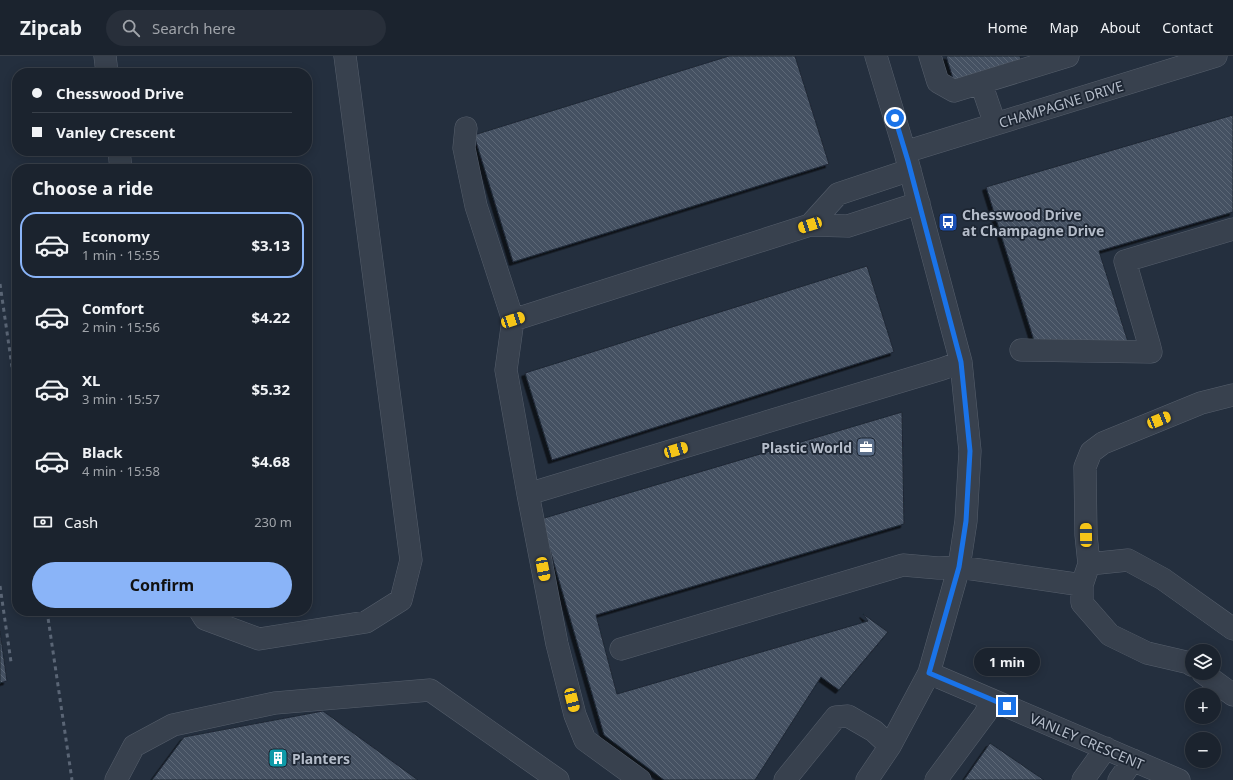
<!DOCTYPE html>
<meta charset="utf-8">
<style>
body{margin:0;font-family:"Noto Sans",sans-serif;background:#282f3a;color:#f1f3f6;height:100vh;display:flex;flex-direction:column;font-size:15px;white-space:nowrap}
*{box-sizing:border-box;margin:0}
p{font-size:13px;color:#a0a4aa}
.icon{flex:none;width:22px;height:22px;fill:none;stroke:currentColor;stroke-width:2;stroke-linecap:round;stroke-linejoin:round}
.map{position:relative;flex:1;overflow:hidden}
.details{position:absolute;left:12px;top:108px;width:300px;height:452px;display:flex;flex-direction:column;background:#1b232e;border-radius:16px;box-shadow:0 2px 10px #0003,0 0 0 1px #39404a}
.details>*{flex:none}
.guide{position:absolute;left:12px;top:12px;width:300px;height:88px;border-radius:16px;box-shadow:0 2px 10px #0003,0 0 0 1px #39404a;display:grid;align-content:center;height:88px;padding:0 20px;background:#1b232e}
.controls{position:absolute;left:1185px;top:588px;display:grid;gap:8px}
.controls a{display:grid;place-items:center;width:36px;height:36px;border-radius:50%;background:#1b232e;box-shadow:0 2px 10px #0003,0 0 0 1px #39404a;font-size:20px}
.end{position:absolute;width:18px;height:18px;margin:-9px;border:5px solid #1a73e8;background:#fff;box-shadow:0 0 0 2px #fff}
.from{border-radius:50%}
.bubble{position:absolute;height:28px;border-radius:14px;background:#1b232e;box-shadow:0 2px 10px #0003,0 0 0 1px #39404a;font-size:13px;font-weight:700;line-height:28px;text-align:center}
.car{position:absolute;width:12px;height:24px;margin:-12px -6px;border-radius:5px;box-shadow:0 0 3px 1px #0007;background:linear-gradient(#f5c518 24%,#345 0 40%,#f5c518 0 76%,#345 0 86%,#f5c518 0)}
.guide b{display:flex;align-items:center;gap:14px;height:38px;font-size:15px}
.guide b+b{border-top:1px solid #39404a}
.guide i{width:10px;height:10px;background:#f1f3f6}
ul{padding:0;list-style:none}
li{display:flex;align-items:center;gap:12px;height:66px;margin:0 8px 6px;padding:0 12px;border:2px solid transparent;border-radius:16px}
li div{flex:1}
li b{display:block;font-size:15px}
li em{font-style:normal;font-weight:700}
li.current{border-color:#8ab4f8}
li>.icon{width:36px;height:36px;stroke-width:1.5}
h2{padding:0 20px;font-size:18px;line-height:48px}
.pay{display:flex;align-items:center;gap:10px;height:44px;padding:0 20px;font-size:15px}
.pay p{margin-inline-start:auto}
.button{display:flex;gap:8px;margin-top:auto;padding:8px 20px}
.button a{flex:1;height:46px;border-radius:24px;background:#8ab4f8;color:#111;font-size:16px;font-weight:700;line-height:46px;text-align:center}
header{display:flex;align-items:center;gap:24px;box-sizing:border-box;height:56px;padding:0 20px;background:#1b232e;border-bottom:1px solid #39404a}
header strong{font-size:19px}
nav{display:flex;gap:22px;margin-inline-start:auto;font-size:14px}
.search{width:280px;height:36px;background:#282f3a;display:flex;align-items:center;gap:10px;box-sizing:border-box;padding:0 14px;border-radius:22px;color:#a0a4aa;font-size:15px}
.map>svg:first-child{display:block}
</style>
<header>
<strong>Zipcab</strong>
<div class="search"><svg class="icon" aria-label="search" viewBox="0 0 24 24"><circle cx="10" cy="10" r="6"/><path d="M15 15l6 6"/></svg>Search here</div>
<nav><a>Home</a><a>Map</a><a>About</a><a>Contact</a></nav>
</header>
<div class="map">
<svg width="1233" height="724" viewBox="0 0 1233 724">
<defs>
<pattern id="building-back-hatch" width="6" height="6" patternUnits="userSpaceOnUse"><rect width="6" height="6" fill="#455162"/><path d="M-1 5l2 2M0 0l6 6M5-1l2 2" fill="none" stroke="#5d6877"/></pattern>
<filter id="shadow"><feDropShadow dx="-3.5" dy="3.5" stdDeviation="0" flood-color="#0009"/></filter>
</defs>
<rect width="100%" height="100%" fill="#242f3e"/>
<!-- building -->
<path fill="url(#building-back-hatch)" stroke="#1f2835" filter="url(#shadow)" d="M729,0H795L829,108L513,206L474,79Z
M946,0H1020L1023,10L956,32Z
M1233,59V156L1099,195L1129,289L1036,291L986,131Z
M867,210L894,296L552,404L525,317Z
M902,356L904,468L596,559L617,638L868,565L863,558L888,576L839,634L821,621L755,724H664L604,679L541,463Z
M0,575L7,625L0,627Z
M323,655L418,724H152L184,681Z
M990,687L1044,724H964Z"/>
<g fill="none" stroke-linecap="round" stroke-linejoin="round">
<!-- minor casing -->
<g stroke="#565f6c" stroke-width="23">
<path id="minor" d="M105,0L107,17
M930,0L938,26L954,35L1068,0
M981,27L995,68
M466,72L464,92L476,150L513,264L810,169L848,170L919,147
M119,95L121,113
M905,96L1216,0
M810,169L838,138L910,114
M513,264L506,314L528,438
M1021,294L1151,296L1149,288L1125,205L1233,173
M1089,508L1086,479L1085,411L1091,396L1103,387L1201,347L1233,339
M200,555L205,563L259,583L366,566L401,544L411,504L345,0
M621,593L903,509L938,512L959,511L1082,529
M1192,609L1190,607L1147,597L1110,579L1082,547V529L1089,508L1128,504L1163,523L1233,573
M929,617L1179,724
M1203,617L1233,639
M116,724L134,690L173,669L275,647L430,634L558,724
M640,724L585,684L575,659L557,588L528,438L942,313L961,306
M785,724L836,661L848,660L874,675L890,690
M867,724L890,690L929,617L959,511L966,465L970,395L961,306L905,96L876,0
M936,724L985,658L992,644
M1083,724L1106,692
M1119,724L1133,704"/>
</g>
<!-- minor -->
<use href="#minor" stroke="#38414e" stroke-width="22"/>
<!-- rail -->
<path stroke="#5a6575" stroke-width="3" stroke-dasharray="4 4" stroke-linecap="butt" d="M0,228L17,345
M0,530L11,606
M47,555L72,724"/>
</g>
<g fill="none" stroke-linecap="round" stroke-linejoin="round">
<!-- route -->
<path stroke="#1a73e8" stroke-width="5" d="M895,62L908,105L961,306L970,395L966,465L959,511L929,617L1007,650"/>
</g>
<!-- icons -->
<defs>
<g id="bus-square" transform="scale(1)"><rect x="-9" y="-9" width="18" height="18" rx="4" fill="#1a4fb4" stroke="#1d2633"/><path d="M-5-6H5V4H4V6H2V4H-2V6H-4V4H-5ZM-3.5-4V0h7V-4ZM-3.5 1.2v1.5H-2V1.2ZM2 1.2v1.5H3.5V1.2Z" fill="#fff"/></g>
<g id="office-square" transform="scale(1)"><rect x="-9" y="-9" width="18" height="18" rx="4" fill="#5c6f8a" stroke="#1d2633"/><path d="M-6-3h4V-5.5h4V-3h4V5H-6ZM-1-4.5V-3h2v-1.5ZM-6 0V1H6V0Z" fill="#fff"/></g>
<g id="building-square" transform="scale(1)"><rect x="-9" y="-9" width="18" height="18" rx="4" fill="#0f9aa8" stroke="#1d2633"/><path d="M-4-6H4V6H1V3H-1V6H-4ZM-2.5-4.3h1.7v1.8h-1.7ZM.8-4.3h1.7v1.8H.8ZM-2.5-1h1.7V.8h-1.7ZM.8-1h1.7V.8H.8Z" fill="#fff"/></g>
</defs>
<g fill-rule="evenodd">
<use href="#bus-square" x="948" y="166"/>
<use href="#office-square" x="866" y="391"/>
<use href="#building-square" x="278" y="702"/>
</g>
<g text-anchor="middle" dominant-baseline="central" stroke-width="3.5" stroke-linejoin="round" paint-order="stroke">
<!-- street labels -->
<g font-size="14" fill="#b4bcc9" stroke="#1d2633">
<text transform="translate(1061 48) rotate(-17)">CHAMPAGNE DRIVE</text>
<text transform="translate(1087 685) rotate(23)">VANLEY CRESCENT</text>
</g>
<!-- poi labels -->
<g font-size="14" font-weight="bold" fill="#b4bcc9" stroke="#1d2633" text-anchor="start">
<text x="962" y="158">Chesswood Drive<tspan x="962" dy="16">at Champagne Drive</tspan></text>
<text x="852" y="391" text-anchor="end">Plastic World</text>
<text x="292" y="702">Planters</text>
</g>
</g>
</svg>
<div class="controls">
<a><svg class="icon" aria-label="layers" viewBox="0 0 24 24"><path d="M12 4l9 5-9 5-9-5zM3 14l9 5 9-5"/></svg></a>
<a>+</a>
<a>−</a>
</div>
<i class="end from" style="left:895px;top:62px"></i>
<i class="end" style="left:1007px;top:650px"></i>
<div class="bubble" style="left:974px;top:592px;width:66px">1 min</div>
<i class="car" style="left:810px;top:169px;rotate:252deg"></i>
<i class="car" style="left:513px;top:264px;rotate:72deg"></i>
<i class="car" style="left:1159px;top:364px;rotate:68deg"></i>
<i class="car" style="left:676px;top:394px;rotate:73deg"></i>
<i class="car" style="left:1086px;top:479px;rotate:359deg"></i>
<i class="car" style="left:543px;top:513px;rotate:169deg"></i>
<i class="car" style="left:572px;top:644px;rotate:166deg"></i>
<div class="guide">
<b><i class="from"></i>Chesswood Drive</b>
<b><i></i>Vanley Crescent</b>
</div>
<section class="details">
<h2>Choose a ride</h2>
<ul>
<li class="current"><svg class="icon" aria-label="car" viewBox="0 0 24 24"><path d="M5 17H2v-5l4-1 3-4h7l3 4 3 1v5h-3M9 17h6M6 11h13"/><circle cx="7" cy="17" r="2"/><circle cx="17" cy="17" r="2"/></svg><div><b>Economy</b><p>1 min · 15:55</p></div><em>$3.13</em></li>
<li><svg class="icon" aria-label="car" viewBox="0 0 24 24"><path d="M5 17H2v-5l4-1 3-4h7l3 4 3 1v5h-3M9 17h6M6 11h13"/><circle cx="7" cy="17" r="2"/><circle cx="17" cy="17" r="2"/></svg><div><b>Comfort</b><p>2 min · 15:56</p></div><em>$4.22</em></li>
<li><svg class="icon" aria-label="car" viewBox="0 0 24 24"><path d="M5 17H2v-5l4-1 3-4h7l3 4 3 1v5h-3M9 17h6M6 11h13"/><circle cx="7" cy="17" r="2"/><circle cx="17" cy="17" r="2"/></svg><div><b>XL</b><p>3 min · 15:57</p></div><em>$5.32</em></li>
<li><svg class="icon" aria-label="car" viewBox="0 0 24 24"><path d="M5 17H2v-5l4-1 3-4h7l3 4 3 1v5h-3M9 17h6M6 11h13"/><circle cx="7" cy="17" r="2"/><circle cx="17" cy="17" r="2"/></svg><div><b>Black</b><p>4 min · 15:58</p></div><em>$4.68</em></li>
</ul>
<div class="pay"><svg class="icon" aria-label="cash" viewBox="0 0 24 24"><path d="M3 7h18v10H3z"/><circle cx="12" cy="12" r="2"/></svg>Cash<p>230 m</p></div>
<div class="button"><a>Confirm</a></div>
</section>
</div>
